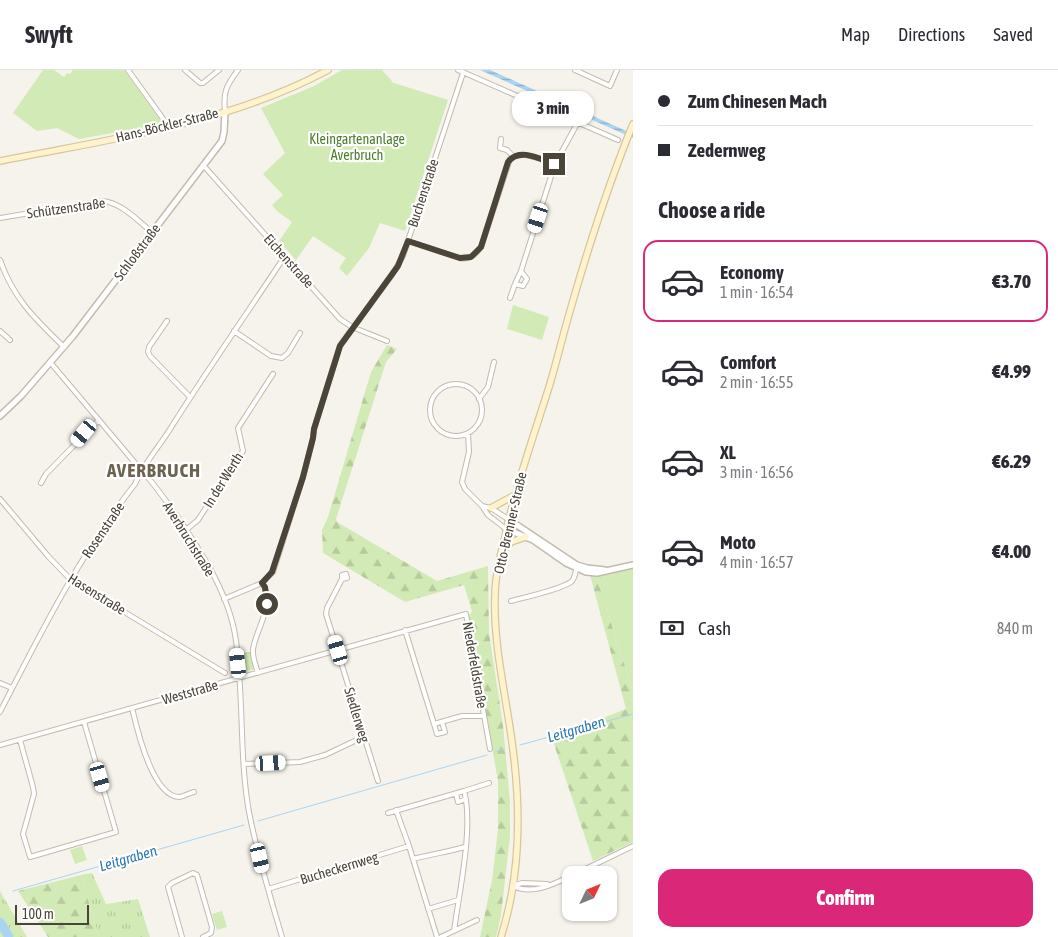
<!DOCTYPE html>
<meta charset="utf-8">
<style>
body{margin:0;font-family:"Asap Condensed",sans-serif;background:#f7f7f7;color:#2b2b33;height:100vh;display:flex;flex-direction:column;font-size:19px;white-space:nowrap}
*{box-sizing:border-box;margin:0}
p{font-size:16px;color:#7c7c81}
.icon{flex:none;width:28px;height:28px;fill:none;stroke:currentColor;stroke-width:2;stroke-linecap:round;stroke-linejoin:round}
.map{position:relative;flex:1;overflow:hidden}
.details{display:flex;flex-direction:column;background:#fff;width:425px}
.details>*{flex:none}
.banner{display:grid;align-content:center;height:110px;padding:0 25px;background:#fff}
.needle{width:32px;rotate:47deg}
.buttons{position:absolute;left:562px;top:796px;display:grid;gap:10px}
.buttons a{display:grid;place-items:center;width:55px;height:55px;border-radius:10px;background:#fff;box-shadow:0 1px 4px #0004;font-size:25px}
.scale{position:absolute;left:15px;bottom:12px;width:74px;box-sizing:border-box;padding-left:5px;border:2px solid #4b4439;border-top:0;font-size:14px;line-height:18px;white-space:nowrap;color:#4b4439;-webkit-text-stroke:4px #fff;paint-order:stroke}
.end{position:absolute;width:22px;height:22px;margin:-11px;border:6px solid #4b4439;background:#fff;box-shadow:0 0 0 2px #fff}
.from{border-radius:50%}
.bubble{position:absolute;height:35px;border-radius:15px;background:#fff;box-shadow:0 1px 4px #0004;font-size:16px;font-weight:800;line-height:35px;text-align:center}
.car{position:absolute;width:15px;height:30px;margin:-15px -8px;border-radius:6px;box-shadow:0 0 4px 1px #0007;background:linear-gradient(#fff 24%,#345 0 40%,#fff 0 76%,#345 0 86%,#fff 0)}
.banner b{display:flex;align-items:center;gap:18px;height:48px;font-size:19px}
.banner b+b{border-top:1px solid #e1e1e2}
.banner i{width:12px;height:12px;background:#2b2b33}
ul{padding:0;list-style:none}
li{display:flex;align-items:center;gap:15px;height:82px;margin:0 10px 8px;padding:0 15px;border:2px solid transparent;border-radius:15px}
li div{flex:1}
li b{display:block;font-size:19px}
li em{font-style:normal;font-weight:800}
li.on{border-color:#db2777}
li>.icon{width:45px;height:45px;stroke-width:1.5}
h2{padding:0 25px;font-size:22px;line-height:60px}
.pay{display:flex;align-items:center;gap:12px;height:55px;padding:0 25px;font-size:19px}
.pay p{margin-inline-start:auto}
.primary-button{display:flex;gap:10px;margin-top:auto;padding:10px 25px}
.primary-button a{flex:1;height:58px;border-radius:15px;background:#db2777;color:#fff;font-size:20px;font-weight:800;line-height:58px;text-align:center}
header{display:flex;align-items:center;gap:30px;box-sizing:border-box;height:70px;padding:0 25px;background:#fff;border-bottom:1px solid #e1e1e2}
header strong{font-size:24px}
nav{display:flex;gap:28px;margin-inline-start:auto;font-size:18px}
main{display:flex;flex:1;min-height:0}
.map>svg:first-child{display:block}
</style>
<header>
<strong>Swyft</strong>
<nav><a>Map</a><a>Directions</a><a>Saved</a></nav>
</header>
<main>
<div class="map">
<svg width="633" height="867" viewBox="0 0 633 867">
<defs>
<pattern id="grass-tufts" width="24" height="20" patternUnits="userSpaceOnUse" patternTransform="scale(1.25)"><rect width="24" height="20" fill="#d2eab5"/><path d="M3 7l-1-3M5 7V3M7 7l1-3M15 17l-1-3M17 17v-4M19 17l1-3" fill="none" stroke="#b6ca9c"/></pattern>
<pattern id="forest-firs" width="22" height="20" patternUnits="userSpaceOnUse" patternTransform="scale(1.25)"><rect width="22" height="20" fill="#d2eab5"/><path d="M5 1l3.5 6h-7zM16 11l3.5 6h-7z" fill="#b6ca9c"/></pattern>
<pattern id="water-rules" width="6" height="5" patternUnits="userSpaceOnUse" patternTransform="scale(1.25)"><rect width="6" height="5" fill="#a9d4f2"/><path d="M0 2.5h6" fill="none" stroke="#8caec5"/></pattern>
</defs>
<rect width="100%" height="100%" fill="#f6f3ec"/>
<!-- grass -->
<path fill="url(#grass-tufts)" d="M251,582L255,599L245,601L243,598L241,583Z
M92,803L106,834L138,829L150,867H99L81,805Z
M0,821L27,867H0Z"/>
<!-- forest -->
<path fill="url(#forest-firs)" d="M387,275L397,279L386,292L336,449L337,452L437,511L488,496L489,563L503,655L510,732V766L501,845L496,867H480L492,810L498,759V711L469,546L472,541L464,515L405,532L323,483L322,460L328,447L371,302Z
M590,505H596L633,621V772L593,791L552,668L626,639Z
M81,805L99,867H48L18,821Z"/>
<!-- green -->
<path fill="#d2eab5" d="M43,0H54L64,7L67,3L70,4L73,0H124L163,54L79,69L57,58L37,61L13,43Z
M342,0H382L392,11L391,12L448,30L405,161L380,153L369,178L347,206L339,198L346,188L313,166L296,190L279,171L292,152L278,142L272,135L283,125L263,104L285,83L261,38L314,16Z
M513,235L549,247L542,270L507,259Z
M633,496V621L596,505Z
M82,776L87,790L75,794L70,780Z
M222,841L227,857L217,860L212,844Z"/>
<!-- water -->
<path fill="url(#water-rules)" d="M480,0H490L633,64V68Z"/>
<g fill="none" stroke-linecap="round" stroke-linejoin="round">
<!-- stream -->
<path stroke="#a9d4f2" stroke-width="1" d="M520,675L633,644
M495,682L503,679
M258,751L487,685
M13,821L244,755"/>
<!-- river -->
<path stroke="#a9d4f2" stroke-width="9" d="M0,852L9,867"/>
<!-- minor casing -->
<g stroke="#c2bbae" stroke-width="6">
<path id="minor" d="M128,0L164,50L168,57
M185,0L200,13H203L219,0
M458,0L618,70
M575,0L610,16L617,0
M225,41C223,22 226,16 238,0
M501,69L500,78L507,80L513,86
M203,95L340,249L352,257L387,271
M0,148L103,131C122,133 138,151 152,162
M408,171L459,188C469,190 476,185 481,177L510,89C522,79 541,90 555,94
M0,190C13,228 35,249 64,277
M521,201L527,209L523,216L515,214L521,201L555,94L578,52
M510,228L515,214
M167,251L149,277L148,282L150,286L190,327
M0,261L10,270
M234,261L271,286L282,288L288,283L300,263
M50,292L141,400C154,413 163,427 174,442C200,480 230,524 236,571C244,628 239,686 249,742C257,784 270,826 282,867
M430 340a26 26 0 1 1 52 0a26 26 0 1 1-52 0Z
M479,329L488,317L494,292
M468,363L469,382L462,412L465,419L482,436L488,445L506,459
M41,413L46,404L98,351
M0,429L48,486L70,509L225,603
M482,436L491,438L508,449
M186,460L198,450L243,381L238,358L273,304
M342,509L347,508L346,504L342,505V509L327,538L326,544L378,711
M224,529L262,513L273,502L303,407L313,368L314,359L340,275L392,205L403,186L463,3
M511,531C526,527 559,520 571,512C575,509 575,502 577,497
M405,560L434,654L462,646H483
M258,603C256,596 252,587 253,579C256,559 276,533 262,513
M0,613L12,618
M132,638C137,659 152,726 179,727C183,727 189,723 194,722
M0,642C40,564 80,484 135,414C144,393 160,376 172,356C208,299 247,243 285,186
M434,654L437,664L445,662L442,652
M20,670L33,717L34,724L23,764L30,787L116,762L84,652
M0,675L466,544L490,679
M244,694L300,692L325,685L363,667
M464,721L489,713
M456,724L458,732L466,729
M396,740L409,776L437,867
M388,743L464,721C474,756 459,823 454,861
M413,789C431,784 448,782 465,777
M573,805L633,776
M512,816C533,825 552,815 571,806
M512,816L522,813L547,814
M268,819L409,776
M428,839L458,830
M182,867L168,817L172,813L193,803L197,805L212,857L211,863L203,867
M441,867L477,850"/>
</g>
<!-- tertiary casing -->
<g stroke="#c2bbae" stroke-width="8">
<path id="tertiary" d="M0,346L21,326L73,266L222,71L224,62L225,41
M508,449L577,495L587,498L605,500
M506,459L533,470L566,493L586,502L597,503L633,495"/>
</g>
<!-- secondary casing -->
<g stroke="#d6c79b" stroke-width="8">
<path id="secondary" d="M0,91C110,69 228,54 328,0
M491,438L515,425
M503,481L511,472L526,467
M501,867C520,807 521,741 513,680C507,629 493,577 495,525C495,506 500,486 505,467C516,415 534,365 550,314C557,290 563,265 570,241C588,178 608,115 633,54"/>
</g>
<!-- minor -->
<use href="#minor" stroke="#fff" stroke-width="4"/>
<!-- tertiary -->
<use href="#tertiary" stroke="#fff" stroke-width="5"/>
<!-- secondary -->
<use href="#secondary" stroke="#fff3cd" stroke-width="5.5"/>
</g>
<g fill="none" stroke-linecap="round" stroke-linejoin="round">
<!-- route -->
<path stroke="#4b4439" stroke-width="6" d="M267,534L265,517L262,513L272,502L303,407L313,368L314,359L340,276L398,196L408,171L460,188L471,187L481,177L508,92C519,77 540,89 554,94"/>
</g>
<g text-anchor="middle" dominant-baseline="central" stroke-width="4.5" stroke-linejoin="round" paint-order="stroke">
<!-- street labels -->
<g font-size="14" fill="#4b4439" stroke="#fff">
<text transform="translate(167 55) rotate(-14)">Hans-Böckler-Straße</text>
<text transform="translate(423 123) rotate(-72)">Buchenstraße</text>
<text transform="translate(66 138) rotate(-8)">Schützenstraße</text>
<text transform="translate(137 182) rotate(-53)">Schloßstraße</text>
<text transform="translate(289 191) rotate(48)">Eichenstraße</text>
<text transform="translate(223 410) rotate(-58)">In der Werth</text>
<text transform="translate(510 453) rotate(-77)">Otto-Brenner-Straße</text>
<text transform="translate(103 460) rotate(-56)">Rosenstraße</text>
<text transform="translate(189 469) rotate(58)">Averbruchstraße</text>
<text transform="translate(97 524) rotate(32)">Hasenstraße</text>
<text transform="translate(475 595) rotate(80)">Niederfeldstraße</text>
<text transform="translate(190 622) rotate(-16)">Weststraße</text>
<text transform="translate(357 645) rotate(73)">Siedlerweg</text>
<text transform="translate(339 798) rotate(-17)">Bucheckernweg</text>
</g>
<!-- park labels -->
<g font-size="14" fill="#4a7f2a" stroke="#fff">
<text x="357" y="69">Kleingartenanlage<tspan x="357" dy="16">Averbruch</tspan></text>
</g>
<!-- water labels -->
<g font-size="15" font-style="italic" fill="#2e7ab2" stroke="#fff">
<text transform="translate(576 659) rotate(-16)">Leitgraben</text>
<text transform="translate(128 788) rotate(-16)">Leitgraben</text>
</g>
<!-- district labels -->
<g font-size="19" font-weight="bold" letter-spacing="1" fill="#6e6250" stroke="#fff">
<text x="154" y="400">AVERBRUCH</text>
</g>
</g>
</svg>
<div class="buttons">
<a><svg class="needle" viewBox="-14 -14 28 28"><path d="M0-13l5 13h-10z" fill="#e53935"/><path d="M0 13l5-13h-10z" fill="#7c7c81"/></svg></a>
</div>
<div class="scale">100 m</div>
<i class="end from" style="left:267px;top:534px"></i>
<i class="end" style="left:554px;top:94px"></i>
<div class="bubble" style="left:512px;top:21px;width:82px">3 min</div>
<i class="car" style="left:538px;top:148px;rotate:198deg"></i>
<i class="car" style="left:84px;top:363px;rotate:220deg"></i>
<i class="car" style="left:338px;top:580px;rotate:343deg"></i>
<i class="car" style="left:238px;top:593px;rotate:354deg"></i>
<i class="car" style="left:271px;top:693px;rotate:87deg"></i>
<i class="car" style="left:100px;top:707px;rotate:164deg"></i>
<i class="car" style="left:260px;top:788px;rotate:167deg"></i>
</div>
<section class="details">
<div class="banner">
<b><i class="from"></i>Zum Chinesen Mach</b>
<b><i></i>Zedernweg</b>
</div>
<h2>Choose a ride</h2>
<ul>
<li class="on"><svg class="icon" aria-label="car" viewBox="0 0 24 24"><path d="M5 17H2v-5l4-1 3-4h7l3 4 3 1v5h-3M9 17h6M6 11h13"/><circle cx="7" cy="17" r="2"/><circle cx="17" cy="17" r="2"/></svg><div><b>Economy</b><p>1 min · 16:54</p></div><em>€3.70</em></li>
<li><svg class="icon" aria-label="car" viewBox="0 0 24 24"><path d="M5 17H2v-5l4-1 3-4h7l3 4 3 1v5h-3M9 17h6M6 11h13"/><circle cx="7" cy="17" r="2"/><circle cx="17" cy="17" r="2"/></svg><div><b>Comfort</b><p>2 min · 16:55</p></div><em>€4.99</em></li>
<li><svg class="icon" aria-label="car" viewBox="0 0 24 24"><path d="M5 17H2v-5l4-1 3-4h7l3 4 3 1v5h-3M9 17h6M6 11h13"/><circle cx="7" cy="17" r="2"/><circle cx="17" cy="17" r="2"/></svg><div><b>XL</b><p>3 min · 16:56</p></div><em>€6.29</em></li>
<li><svg class="icon" aria-label="car" viewBox="0 0 24 24"><path d="M5 17H2v-5l4-1 3-4h7l3 4 3 1v5h-3M9 17h6M6 11h13"/><circle cx="7" cy="17" r="2"/><circle cx="17" cy="17" r="2"/></svg><div><b>Moto</b><p>4 min · 16:57</p></div><em>€4.00</em></li>
</ul>
<div class="pay"><svg class="icon" aria-label="cash" viewBox="0 0 24 24"><path d="M3 7h18v10H3z"/><circle cx="12" cy="12" r="2"/></svg>Cash<p>840 m</p></div>
<div class="primary-button"><a>Confirm</a></div>
</section>
</main>
